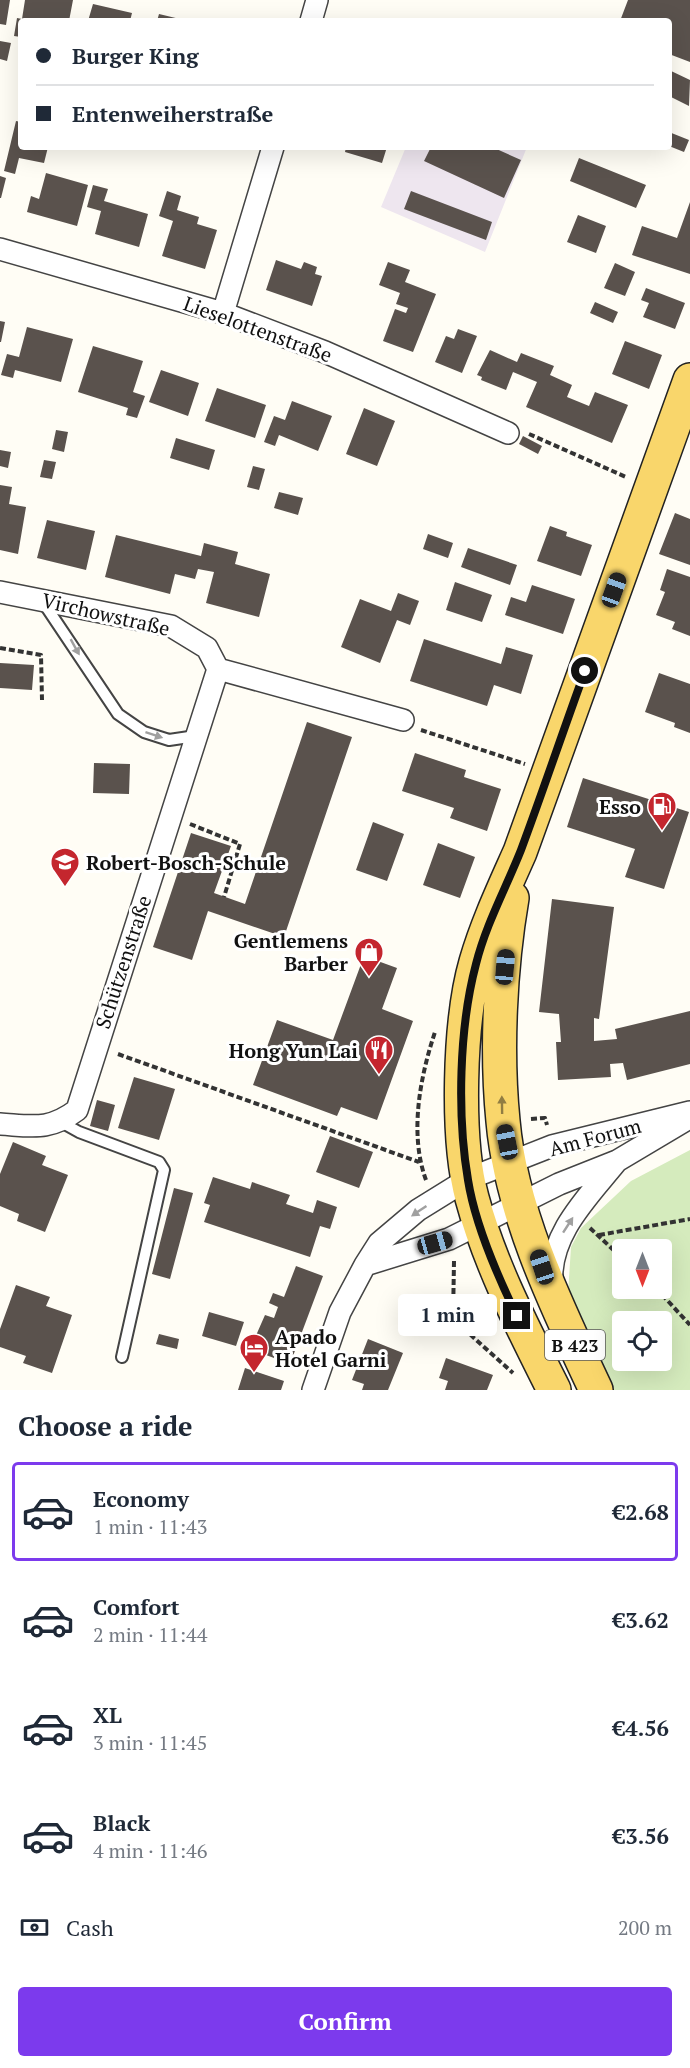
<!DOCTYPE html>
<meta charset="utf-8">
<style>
body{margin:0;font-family:"PT Serif",serif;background:#f6f6f7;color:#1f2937;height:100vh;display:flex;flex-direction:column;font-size:22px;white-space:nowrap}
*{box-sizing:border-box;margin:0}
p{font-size:20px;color:#747a83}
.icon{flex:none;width:33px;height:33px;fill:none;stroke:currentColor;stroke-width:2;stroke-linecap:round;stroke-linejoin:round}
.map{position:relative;height:1390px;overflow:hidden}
.side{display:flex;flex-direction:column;background:#fff;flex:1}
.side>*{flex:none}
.hud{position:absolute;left:18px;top:18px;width:654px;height:132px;border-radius:6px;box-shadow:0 6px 24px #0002;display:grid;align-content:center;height:132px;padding:0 18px;background:#fff}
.needle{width:39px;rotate:180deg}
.buttons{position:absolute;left:612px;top:1239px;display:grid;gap:12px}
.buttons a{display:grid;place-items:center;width:60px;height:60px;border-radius:6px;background:#fff;box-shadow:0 6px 24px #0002;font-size:30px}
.end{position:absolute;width:27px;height:27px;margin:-14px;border:8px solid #111;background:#fff;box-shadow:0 0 0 3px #fff}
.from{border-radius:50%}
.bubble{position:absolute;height:42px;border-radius:6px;background:#fff;box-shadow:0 6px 24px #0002;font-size:20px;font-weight:700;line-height:42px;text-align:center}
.car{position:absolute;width:18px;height:36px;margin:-18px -9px;border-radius:8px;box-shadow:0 0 4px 2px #0007;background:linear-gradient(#222 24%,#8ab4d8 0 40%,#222 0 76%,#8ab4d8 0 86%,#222 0)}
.hud b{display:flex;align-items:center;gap:21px;height:57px;font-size:22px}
.hud b+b{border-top:2px solid #e0e1e3}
.hud i{width:15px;height:15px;background:#1f2937}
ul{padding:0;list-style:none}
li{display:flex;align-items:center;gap:18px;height:99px;margin:0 12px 9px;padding:0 6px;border:3px solid transparent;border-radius:6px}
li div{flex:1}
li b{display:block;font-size:22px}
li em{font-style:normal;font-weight:700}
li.current{border-color:#7c3aed}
li>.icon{width:54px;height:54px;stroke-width:1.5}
h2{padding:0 18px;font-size:27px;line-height:72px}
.pay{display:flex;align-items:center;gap:15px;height:66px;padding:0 18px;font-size:22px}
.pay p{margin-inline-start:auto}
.primary-button{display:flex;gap:12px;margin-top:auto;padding:12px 18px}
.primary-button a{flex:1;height:69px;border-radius:6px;background:#7c3aed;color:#fff;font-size:24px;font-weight:700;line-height:69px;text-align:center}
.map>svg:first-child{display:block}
</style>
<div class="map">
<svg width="690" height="1390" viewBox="0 0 690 1390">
<rect width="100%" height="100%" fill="#fffdf5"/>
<!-- industrial -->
<path fill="#eee6ef" d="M406,147H527L485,252L381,207Z"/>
<!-- green -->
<path fill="#d5ebbd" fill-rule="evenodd" d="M690,1150V1390H614L568,1294L571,1247L581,1228L631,1181ZM622,1250H662V1288H622ZM622,1322H662V1360H622Z"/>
<!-- building -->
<path fill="#5a524d" d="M0,0H10L6,25L0,24Z
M25,0H73L69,21H21V37L14,36L17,18L22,19Z
M628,0H690V62L669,54V21H620Z
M93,4L132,13L130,21H88Z
M159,14L184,20V21H157Z
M0,41L11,43L7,61L0,59Z
M669,70L690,80L689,106L669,96Z
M16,121L21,122V147H48L44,163L19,158L15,174L4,171Z
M669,132L689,140L684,152L669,146Z
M346,147H387L382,163L345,152Z
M431,147H492L521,160L504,198L424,161Z
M579,158L646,185L636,208L570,181Z
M46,173L88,185L77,226L27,212L31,196L39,199Z
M0,176L6,178L1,198H0Z
M93,185L108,189L104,201L148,214L139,247L95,234L101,211L87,207Z
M167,191L181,196L177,210L199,217L197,224L217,230L205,269L162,256L173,221L159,216Z
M411,191L492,222L486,240L404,209Z
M690,202V274L632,255L642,226L677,238Z
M578,215L606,226L596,253L567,242Z
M276,260L301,269L304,262L317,267L315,274L322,276L312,306L266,290Z
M388,262L410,270L405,282L436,294L413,352L383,341L395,309L406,313L408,308L396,304L400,293L379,285Z
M615,263L635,272L625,296L604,288Z
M646,288L685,303L675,329L643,317L649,303L641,300Z
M595,302L618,312L613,323L590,313Z
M0,321L5,322L1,342H0Z
M27,327L73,339L61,382L15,370L13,378L1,375L7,354L19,357Z
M458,329L477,336L462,373L435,362L446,336L454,339Z
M625,341L662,355L649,389L612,374Z
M93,346L143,361L133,392L145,396L137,418L126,415L128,408L78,392Z
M490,350L517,362L521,353L554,366L550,375L572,385L567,397L589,406L595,392L628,405L612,443L526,407L537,382L513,372L506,390L481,380L482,377L477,375Z
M161,370L199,383L188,416L149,402Z
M217,388L266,405L255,438L205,421Z
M292,401L332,416L318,451L279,435L275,446L264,442L274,416L285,420Z
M364,408L395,421L377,466L346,454Z
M56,430L68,432L64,452L52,449Z
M523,436L542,446L538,454L519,444Z
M176,438L215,450L209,470L170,458Z
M0,450L11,452L8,468L0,466Z
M44,460L56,462L52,479L40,477Z
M253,466L265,469L259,490L247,487Z
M0,485L12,487L9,504L26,507L18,554L0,550Z
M279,492L303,498L298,515L274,508Z
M675,513L690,519V565L659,554Z
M47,520L95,531L86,570L37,558Z
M550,526L567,532L566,536L592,545L581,576L537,561Z
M428,534L453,543L448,558L423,549Z
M116,535L201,556L204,543L238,552L235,564L270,574L259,617L206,603L214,572L198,569L195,579L175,574L170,594L105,577Z
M468,548L517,565L510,585L461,567Z
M667,569L690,577V636L672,629L675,622L656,615L665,592L660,590Z
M455,582L492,595L482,622L446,610Z
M532,585L575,599L563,634L505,615L511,597L526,602Z
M398,593L419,601L410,625L397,620L380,663L341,647L360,599L391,611Z
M424,639L501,664L506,647L533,655L521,694L494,685L487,706L410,681Z
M0,663L34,665L32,690L0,688Z
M659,673L690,684V733L674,727L675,723L645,712Z
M307,722L352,737L284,937L208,911L192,960L153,947L191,833L231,846L214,893L245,904Z
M415,753L466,770L464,777L501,789L487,831L450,818L454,808L402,791Z
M94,763L130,764L129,794L93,793Z
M583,778L689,812L664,889L625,877L635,849L567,827Z
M373,822L404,834L387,881L356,870Z
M438,843L475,857L460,898L423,885Z
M552,899L614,907L599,1019L594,1018V1041L617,1039L615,1029L690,1011V1064L627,1080L623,1063L610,1064L611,1077L558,1080L556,1042H561L559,1014L539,1012Z
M364,956L397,968L382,1009L413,1021L377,1120L341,1107L337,1116L253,1085L277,1020L333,1040Z
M134,1077L175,1089L159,1140L118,1128Z
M97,1100L115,1105L108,1131L90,1126Z
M330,1136L373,1152L359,1188L316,1172Z
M13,1142L46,1156L42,1165L68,1175L45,1232L17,1221L19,1214L0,1206V1174Z
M213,1177L250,1189L252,1182L290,1195L286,1204L313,1213L317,1200L337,1207L330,1229L320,1226L310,1257L204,1222L210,1205L204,1203Z
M174,1188L193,1193L170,1279L152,1274Z
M296,1266L323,1276L290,1364L250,1349L265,1315L274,1318L278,1307L269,1303L273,1293L284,1297Z
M16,1285L50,1297L46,1306L72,1315L52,1373L23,1363L26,1356L0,1347V1329Z
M209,1312L244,1322L236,1346L202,1336Z
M159,1334L179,1339L177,1349L156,1344Z
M368,1339L403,1353L388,1390H362L364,1384L352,1380Z
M446,1358L493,1375L487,1390H445L448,1381L439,1378Z
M245,1368L284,1381L281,1390H238Z"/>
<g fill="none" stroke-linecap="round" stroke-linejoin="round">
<!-- lane casing -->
<g stroke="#444" stroke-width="14">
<path id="lane" d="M43,602L118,714L144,732L169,740L196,736
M61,1122L79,1132L159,1162L164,1170L122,1357"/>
</g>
<!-- street casing -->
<g stroke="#444" stroke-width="24">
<path id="street" d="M311,21L317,0
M0,249L223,313L325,352L508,433
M223,313L273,147
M0,592L171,626L207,648L218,669L403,720
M0,1124C33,1126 49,1131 77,1110L218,669
M365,1265L449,1239L559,1184L617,1161L686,1120
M552,1284C548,1235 588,1197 617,1161
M313,1390L340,1312L365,1265L379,1243L418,1210L468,1179L552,1146L690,1112"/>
</g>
<!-- primary casing -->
<g stroke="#222" stroke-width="36">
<path id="primary" d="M512,898C500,968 496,1051 503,1121C511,1213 557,1307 596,1390
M554,1390C523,1328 490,1265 472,1198C456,1139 459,1021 476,962C487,924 504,888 520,852L690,380"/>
</g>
<!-- path -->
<path stroke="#333" stroke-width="4" stroke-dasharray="6 3" stroke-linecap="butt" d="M529,434L626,477
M0,648L41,655L42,700
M421,730L525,764
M190,824L240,844L224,897
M118,1054L419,1162
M531,1119L545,1118L547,1125
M426,1180C409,1134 420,1077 435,1032
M590,1228L622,1258
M599,1235L690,1219
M454,1261L453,1319L513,1373
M656,1288L690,1325"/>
<!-- lane -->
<use href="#lane" stroke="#fff" stroke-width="10"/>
<!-- street -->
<use href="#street" stroke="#fff" stroke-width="21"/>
<!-- primary -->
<use href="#primary" stroke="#f9d66b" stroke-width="33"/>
</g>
<!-- one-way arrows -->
<defs><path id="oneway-solid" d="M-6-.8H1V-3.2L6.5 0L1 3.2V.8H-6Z" transform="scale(1.5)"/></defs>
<g fill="#a0a0a0">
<use href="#oneway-solid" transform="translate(75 647) rotate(61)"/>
<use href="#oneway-solid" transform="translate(154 735) rotate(18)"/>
<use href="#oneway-solid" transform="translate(419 1211) rotate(146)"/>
<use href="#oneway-solid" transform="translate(568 1225) rotate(-57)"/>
</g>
<use fill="#917d42" href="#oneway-solid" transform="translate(502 1105) rotate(-91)"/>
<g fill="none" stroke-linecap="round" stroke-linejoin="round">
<!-- route -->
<path stroke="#111" stroke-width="8" d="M517,1316C498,1277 475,1224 468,1180C457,1115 459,1028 476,964C486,924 506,888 521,850C543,791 563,731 585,671"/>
</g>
<!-- icons -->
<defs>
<g id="fuel-pin" transform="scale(1.5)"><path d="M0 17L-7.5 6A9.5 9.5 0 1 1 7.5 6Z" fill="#c4262e" stroke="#fff"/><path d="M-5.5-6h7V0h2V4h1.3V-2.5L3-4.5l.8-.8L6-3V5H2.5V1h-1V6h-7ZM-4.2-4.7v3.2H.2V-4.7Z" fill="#fff"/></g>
<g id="school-pin" transform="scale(1.5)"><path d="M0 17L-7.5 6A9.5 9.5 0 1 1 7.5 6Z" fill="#c4262e" stroke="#fff"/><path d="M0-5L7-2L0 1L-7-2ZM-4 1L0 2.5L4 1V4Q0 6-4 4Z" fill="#fff"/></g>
<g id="shop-pin" transform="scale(1.5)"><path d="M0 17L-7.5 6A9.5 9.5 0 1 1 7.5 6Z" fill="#c4262e" stroke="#fff"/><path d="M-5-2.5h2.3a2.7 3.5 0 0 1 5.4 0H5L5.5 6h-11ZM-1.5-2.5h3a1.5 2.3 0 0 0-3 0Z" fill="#fff"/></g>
<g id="restaurant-pin" transform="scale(1.5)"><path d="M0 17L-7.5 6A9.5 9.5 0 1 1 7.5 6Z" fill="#c4262e" stroke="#fff"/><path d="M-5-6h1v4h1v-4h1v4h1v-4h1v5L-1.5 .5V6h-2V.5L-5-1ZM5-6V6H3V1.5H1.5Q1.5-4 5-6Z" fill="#fff"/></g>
<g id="hotel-pin" transform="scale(1.5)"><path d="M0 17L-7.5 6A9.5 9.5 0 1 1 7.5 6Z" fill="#c4262e" stroke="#fff"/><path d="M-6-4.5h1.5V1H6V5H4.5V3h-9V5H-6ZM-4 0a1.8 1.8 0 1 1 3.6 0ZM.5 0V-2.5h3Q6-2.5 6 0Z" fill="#fff"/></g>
</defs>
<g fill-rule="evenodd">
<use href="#fuel-pin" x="662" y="806"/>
<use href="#school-pin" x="65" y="862"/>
<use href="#shop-pin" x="369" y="952"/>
<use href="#restaurant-pin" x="379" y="1050"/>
<use href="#hotel-pin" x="254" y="1348"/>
</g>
<g text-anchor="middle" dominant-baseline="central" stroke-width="6" stroke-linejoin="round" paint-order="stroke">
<!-- shield labels -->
<rect fill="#fff" stroke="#585858" stroke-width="1.5" x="545" y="1330" width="60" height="30" rx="4.5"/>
<g font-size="18" font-weight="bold" fill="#111">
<text x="575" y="1345">B 423</text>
</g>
<!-- street labels -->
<g font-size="20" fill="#111" stroke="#fff">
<text transform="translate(258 329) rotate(20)">Lieselottenstraße</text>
<text transform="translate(106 614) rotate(13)">Virchowstraße</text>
<text transform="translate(123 962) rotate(-72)">Schützenstraße</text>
<text transform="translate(595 1137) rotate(-15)">Am Forum</text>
</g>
<!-- poi labels -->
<g font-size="20" font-weight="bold" fill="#111" stroke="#fff" text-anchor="end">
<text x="641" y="806">Esso</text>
<text x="86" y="862" text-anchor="start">Robert-Bosch-Schule</text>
<text x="348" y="940">Gentlemens<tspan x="348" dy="23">Barber</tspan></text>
<text x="358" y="1050">Hong Yun Lai</text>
<text x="275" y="1336" text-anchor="start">Apado<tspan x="275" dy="23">Hotel Garni</tspan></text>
</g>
</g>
</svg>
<div class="buttons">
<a><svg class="needle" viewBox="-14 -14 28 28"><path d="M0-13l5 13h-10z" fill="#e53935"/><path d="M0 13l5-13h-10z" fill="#747a83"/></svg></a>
<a><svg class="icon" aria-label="locate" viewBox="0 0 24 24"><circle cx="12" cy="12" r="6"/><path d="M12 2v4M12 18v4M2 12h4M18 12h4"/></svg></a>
</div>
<i class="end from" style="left:585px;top:671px"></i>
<i class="end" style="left:517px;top:1316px"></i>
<div class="bubble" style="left:398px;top:1294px;width:99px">1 min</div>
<i class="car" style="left:614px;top:590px;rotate:20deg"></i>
<i class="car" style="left:505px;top:967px;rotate:5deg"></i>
<i class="car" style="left:507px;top:1142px;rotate:349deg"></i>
<i class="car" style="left:435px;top:1243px;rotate:74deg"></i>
<i class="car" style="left:542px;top:1267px;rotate:342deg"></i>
<div class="hud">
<b><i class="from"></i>Burger King</b>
<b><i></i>Entenweiherstraße</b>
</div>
</div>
<section class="side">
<h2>Choose a ride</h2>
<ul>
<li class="current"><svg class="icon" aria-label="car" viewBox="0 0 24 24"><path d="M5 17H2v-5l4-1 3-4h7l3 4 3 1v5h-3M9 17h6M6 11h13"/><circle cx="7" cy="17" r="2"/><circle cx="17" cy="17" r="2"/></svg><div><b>Economy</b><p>1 min · 11:43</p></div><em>€2.68</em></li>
<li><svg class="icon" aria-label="car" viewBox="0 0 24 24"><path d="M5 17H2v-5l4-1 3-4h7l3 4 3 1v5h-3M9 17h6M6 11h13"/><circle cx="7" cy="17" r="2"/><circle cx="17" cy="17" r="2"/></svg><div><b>Comfort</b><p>2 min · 11:44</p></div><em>€3.62</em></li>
<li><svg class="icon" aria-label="car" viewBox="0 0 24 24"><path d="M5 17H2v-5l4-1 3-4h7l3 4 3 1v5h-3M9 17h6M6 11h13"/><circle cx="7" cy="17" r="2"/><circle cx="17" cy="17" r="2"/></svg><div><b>XL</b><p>3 min · 11:45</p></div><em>€4.56</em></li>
<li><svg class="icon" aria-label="car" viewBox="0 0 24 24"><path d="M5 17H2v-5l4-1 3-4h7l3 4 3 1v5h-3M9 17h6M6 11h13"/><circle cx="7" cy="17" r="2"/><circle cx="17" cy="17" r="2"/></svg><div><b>Black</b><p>4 min · 11:46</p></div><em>€3.56</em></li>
</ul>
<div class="pay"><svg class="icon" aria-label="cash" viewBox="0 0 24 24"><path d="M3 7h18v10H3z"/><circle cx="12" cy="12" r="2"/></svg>Cash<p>200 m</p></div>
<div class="primary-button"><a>Confirm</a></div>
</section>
